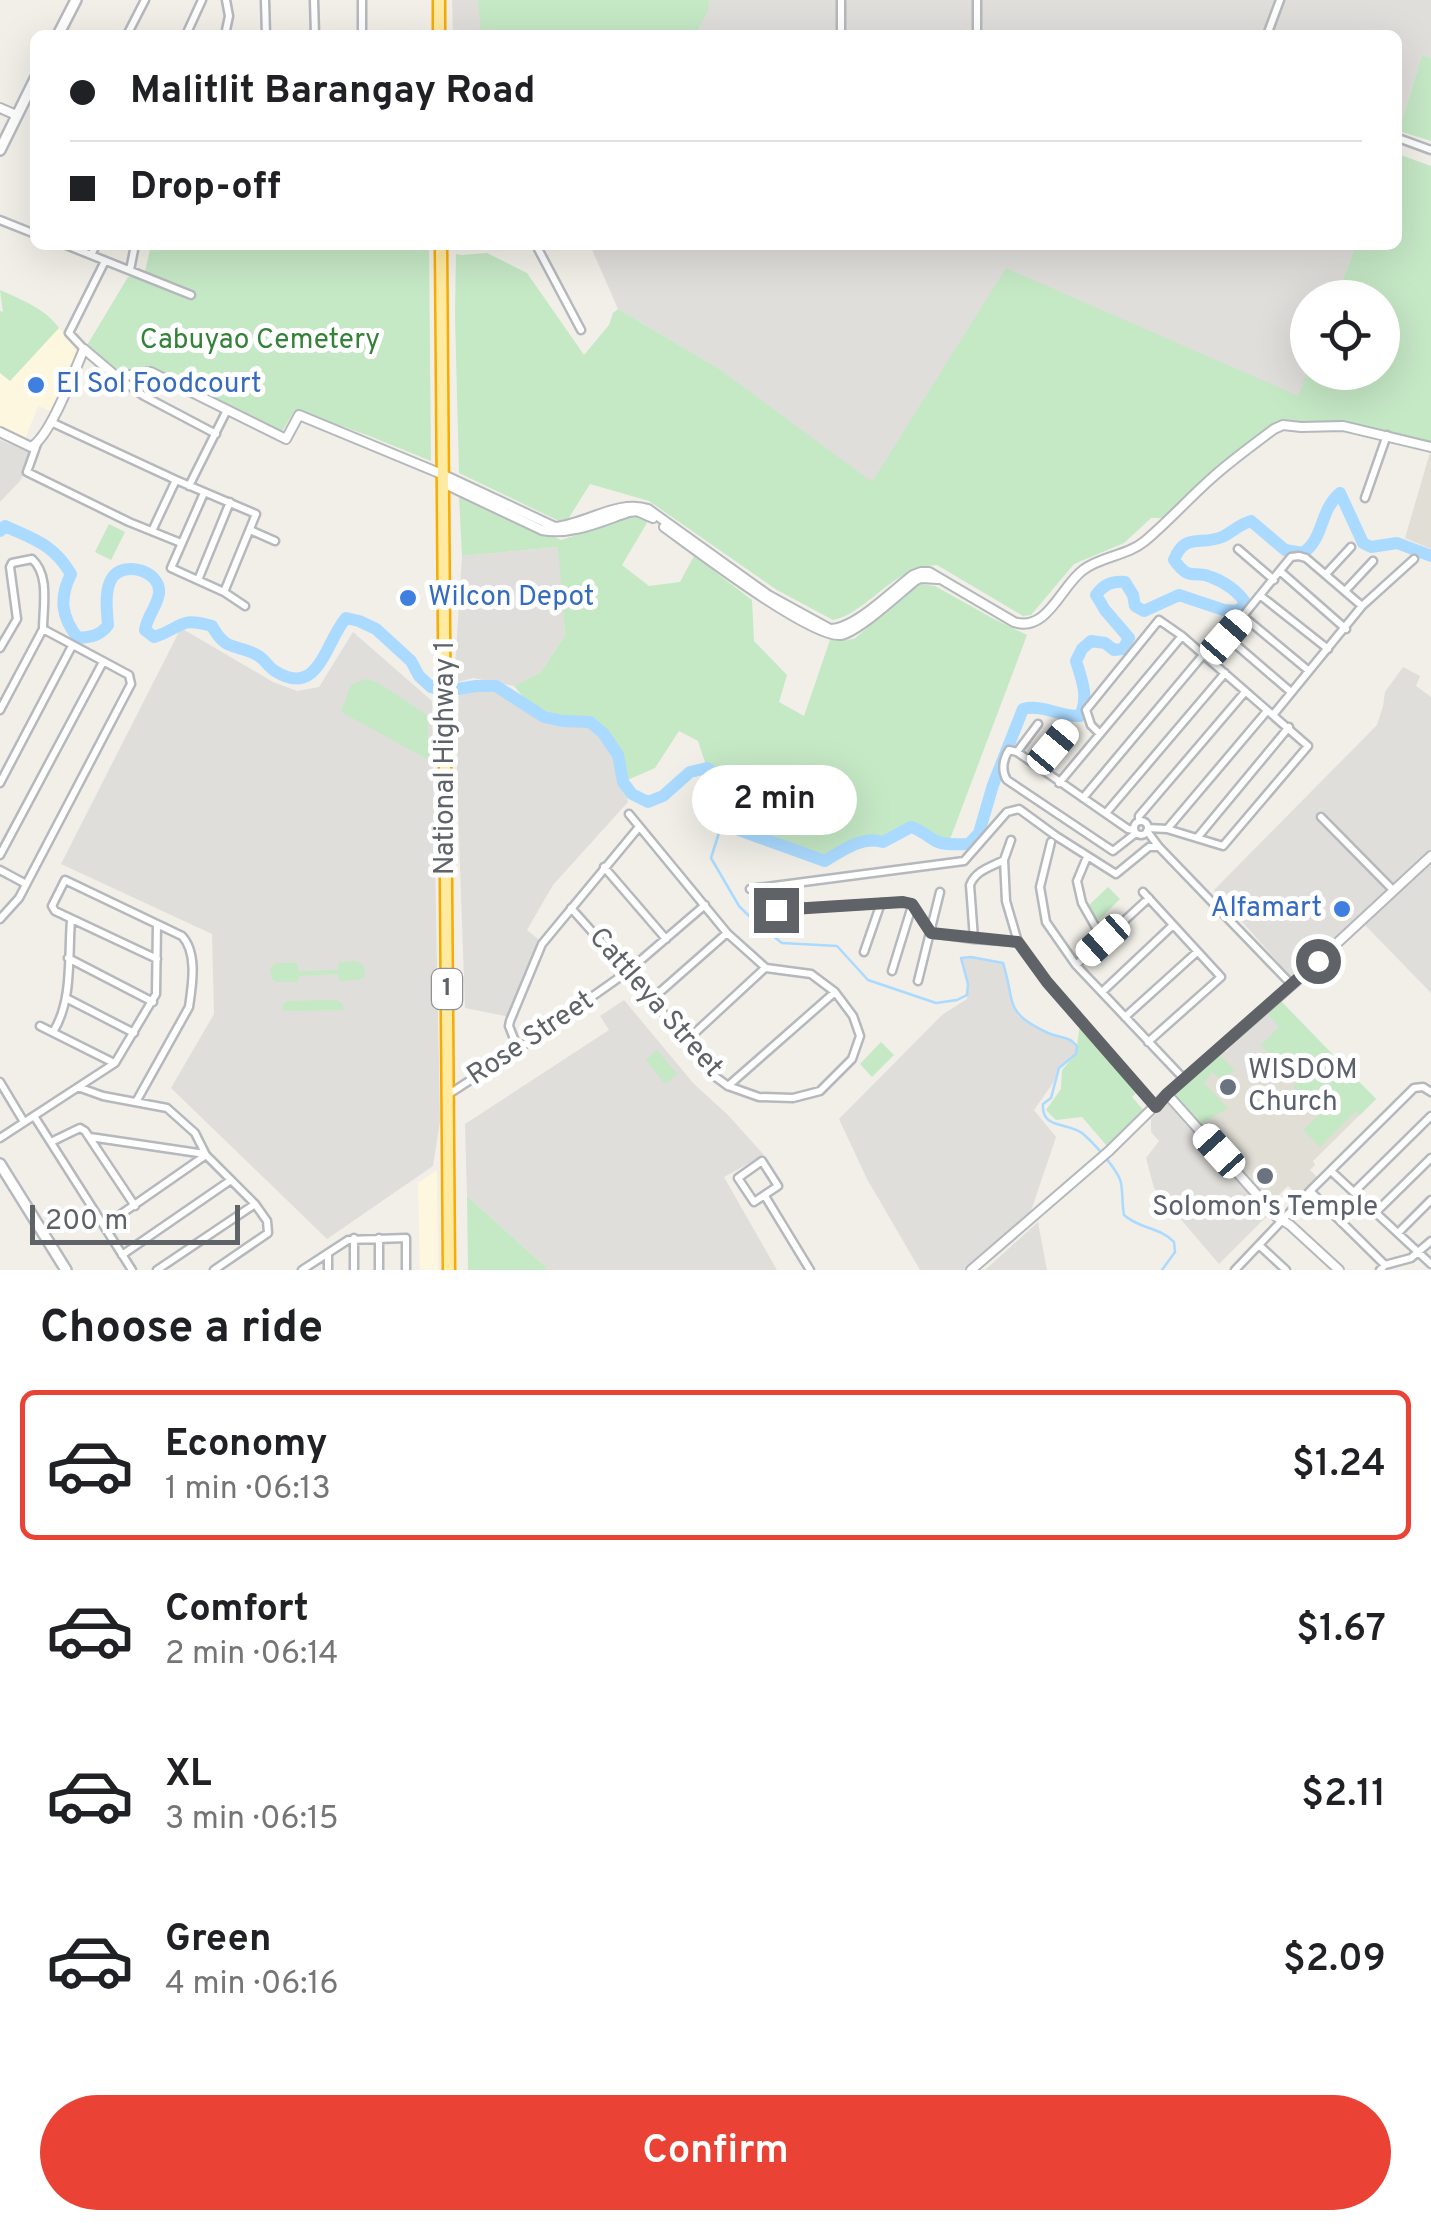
<!DOCTYPE html>
<meta charset="utf-8">
<style>
body{margin:0;font-family:Overpass,sans-serif;background:#f2f2f2;color:#202124;height:100vh;display:flex;flex-direction:column;font-size:38px;white-space:nowrap}
*{box-sizing:border-box;margin:0}
p{font-size:32px;color:#757577}
.icon{flex:none;width:55px;height:55px;fill:none;stroke:currentColor;stroke-width:2;stroke-linecap:round;stroke-linejoin:round}
.map{position:relative;height:1270px;overflow:hidden}
.panel{display:flex;flex-direction:column;background:#fff;flex:1}
.panel>*{flex:none}
.top-card{position:absolute;left:30px;top:30px;width:1372px;height:220px;border-radius:15px;box-shadow:0 10px 40px #0002;display:grid;align-content:center;height:220px;padding:0 40px;background:#fff}
.tools{position:absolute;left:1290px;top:280px;display:grid;gap:20px}
.tools a{display:grid;place-items:center;width:110px;height:110px;border-radius:50%;background:#fff;box-shadow:0 10px 40px #0002;font-size:50px}
.scale{position:absolute;left:30px;bottom:25px;width:210px;box-sizing:border-box;padding-left:10px;border:5px solid #5f6368;border-top:0;font-size:28px;line-height:35px;white-space:nowrap;color:#5f6368;-webkit-text-stroke:8px #fff;paint-order:stroke}
.end{position:absolute;width:45px;height:45px;margin:-22px;border:12px solid #5f6368;background:#fff;box-shadow:0 0 0 5px #fff}
.from{border-radius:50%}
.bubble{position:absolute;height:70px;border-radius:35px;background:#fff;box-shadow:0 10px 40px #0002;font-size:32px;font-weight:600;line-height:70px;text-align:center}
.car{position:absolute;width:30px;height:60px;margin:-30px -15px;border-radius:12px;box-shadow:0 0 8px 2px #0007;background:linear-gradient(#fff 24%,#345 0 40%,#fff 0 76%,#345 0 86%,#fff 0)}
.top-card b{display:flex;align-items:center;gap:35px;height:95px;font-size:38px}
.top-card b+b{border-top:2px solid #e0e0e0}
.top-card i{width:25px;height:25px;background:#202124}
ul{padding:0;list-style:none}
li{display:flex;align-items:center;gap:30px;height:150px;margin:0 20px 15px;padding:0 20px;border:5px solid transparent;border-radius:15px}
li div{flex:1}
li b{display:block;font-size:38px}
li em{font-style:normal;font-weight:600}
li.on{border-color:#ea4335}
li>.icon{width:90px;height:90px;stroke-width:1.5}
h2{padding:0 40px;font-size:45px;line-height:120px}
.cta{display:flex;gap:20px;margin-top:auto;padding:20px 40px}
.cta a{flex:1;height:115px;border-radius:60px;background:#ea4335;color:#fff;font-size:40px;font-weight:600;line-height:115px;text-align:center}
.map>svg:first-child{display:block}
</style>
<div class="map">
<svg width="1431" height="1270" viewBox="0 0 1431 1270">
<rect width="100%" height="100%" fill="#f1efe8"/>
<!-- commercial -->
<path fill="#fef7e0" d="M59,328L81,352L53,412L38,406L23,444L0,433V373L10,381Z
M437,1170L438,1270H420L418,1183Z"/>
<!-- industrial -->
<path fill="#e0deda" d="M452,0H1431V58L1422,55L1398,135V35H453Z
M590,245H1356L1336,297L1308,298V373L1299,397L1006,269L872,483L721,370L618,309Z
M0,440L33,454L20,481L0,502Z
M559,547L565,635L541,672L514,686L473,678L454,683L462,556Z
M181,628L273,682L297,691L319,687L353,632L432,701L440,1121L433,1166L327,1239L171,1088L214,1014L212,934L61,864Z
M1403,667L1420,676L1416,686L1431,697V993L1365,925L1298,985L1214,890L1377,725L1383,706L1385,692Z
M476,686H496L544,717L562,721L590,722L603,733L618,755L628,802L553,885L527,930L538,939L510,1017L465,1008L457,780L459,690Z
M971,957L1003,963L1012,1005L1018,1016L1051,1034L1072,1039L1077,1046L1076,1054L1059,1068L1053,1083L1034,1110L1056,1137L1031,1211L967,1270H920L867,1179L839,1119L942,1015L967,999L968,984L961,958Z
M624,1000L694,1084L728,1115L764,1155L724,1177L777,1270H549L467,1196L465,1124L609,1030L600,1016Z
M1264,1009L1280,1026L1274,1059L1251,1082L1221,1051L1226,1052Z
M1167,1103L1269,1214L1219,1264L1154,1188L1146,1158L1159,1141L1151,1132V1119Z
M1038,1222L1047,1270H985Z"/>
<!-- education -->
<path fill="#e1ded6" d="M1431,449V549L1405,538Z
M1264,1009L1376,1099L1313,1161L1315,1165L1310,1170L1318,1178L1299,1196L1288,1186L1270,1203L1171,1094L1221,1051L1251,1081L1274,1059L1261,1045L1279,1027Z"/>
<!-- green -->
<path fill="#c5e8c5" d="M478,0H709L708,11L695,35H481Z
M1422,55L1431,58V141L1399,131Z
M1398,154L1431,166V446L1375,430L1282,421L1237,451L1163,518H1151L1124,543L1074,564L1031,615L1023,616L937,565C893,566 868,613 833,620L777,590L649,501L590,484L565,524L459,473L455,316L456,254L462,255L487,253L527,273L584,355L609,325L613,313L618,309L721,370L872,482L1006,268L1298,396L1307,372H1382V298L1336,297L1356,245H1398Z
M151,245H429L431,461L367,435L295,410L281,433L149,367L119,374L86,347L128,277L144,276Z
M0,290C20,299 46,309 59,328L10,381L0,373V311L3,312Z
M459,496L561,540L639,515L648,521L622,565L649,586L680,582L694,556L752,600L754,641L787,675L779,702L804,716L830,640L838,641L854,639L920,584L935,586L992,618L1027,635L949,842C933,840 925,832 911,827L883,842C861,836 843,850 825,861C790,848 753,841 724,817L727,794L721,778L707,768L698,741L679,731L655,768L623,782C618,753 606,720 572,720C562,720 551,720 541,715C530,708 522,695 514,686L541,672L565,635L558,547L462,556Z
M109,524L125,532L111,560L95,552Z
M365,679L377,682L427,715L429,760L341,712L351,685Z
M1108,887L1120,899L1099,920L1087,907Z
M356,961C363,964 367,969 364,977L359,980L339,981L338,974L299,976L297,982H276L272,979L270,968L276,963H297L298,971L338,970L339,962Z
M1278,998L1376,1099L1360,1115L1356,1111L1320,1147L1303,1130L1319,1115L1293,1087L1301,1078L1286,1061L1274,1059L1261,1045L1279,1027L1264,1009Z
M337,1000L342,1003L344,1010L283,1011V1004L288,1001Z
M1080,1023L1139,1090L1132,1097L1145,1112L1107,1146L1082,1117L1056,1120L1046,1110L1061,1089L1062,1070L1076,1054Z
M881,1042L894,1055L872,1077L860,1064Z
M657,1050L677,1074L665,1084L646,1060Z
M1218,1054L1235,1070L1221,1080L1212,1072L1204,1083L1228,1108L1198,1126L1171,1094Z
M467,1196L549,1270H468Z"/>
<g fill="none" stroke-linecap="round" stroke-linejoin="round">
<!-- stream -->
<path stroke="#aadaff" stroke-width="2.5" d="M724,817L711,858L739,906L756,923L782,943L837,946L868,980L936,1003L957,1000L967,995L968,984L961,958L971,957L1003,963C1016,1004 1003,1012 1048,1033C1059,1038 1069,1036 1077,1046L1076,1054L1059,1068L1051,1098L1043,1104C1041,1129 1066,1122 1082,1133C1093,1142 1119,1171 1121,1183C1123,1194 1122,1204 1124,1215C1139,1229 1160,1227 1174,1242L1175,1252L1162,1270"/>
<!-- river -->
<path stroke="#aadaff" stroke-width="12" d="M0,531L5,526C35,540 53,544 71,574C59,598 61,617 78,638C91,637 100,636 108,625C107,612 104,590 112,578C124,560 161,571 159,593C158,605 147,616 145,630L154,637C183,628 178,616 212,626C227,653 235,643 257,655C264,658 268,667 275,671C319,699 325,642 346,618L359,621L376,629L411,661L419,676L431,687L445,691L476,686H496L544,717L562,721L590,722L603,733L618,755L623,782L632,794L648,802L663,796L690,772L707,768C730,783 727,792 724,817L739,830L825,861C843,850 861,836 883,842L911,827C921,830 925,835 934,840C944,846 958,844 969,844L979,833L993,785L1023,709C1043,704 1061,717 1080,716C1089,697 1082,680 1076,661L1082,649L1091,641L1105,643L1114,650L1123,649L1129,638L1105,610L1096,595C1104,584 1112,581 1125,582L1133,595L1135,606L1144,611L1179,595L1224,610L1237,611L1246,604C1239,592 1225,582 1211,577C1193,570 1190,582 1174,560C1185,532 1200,546 1222,537C1232,532 1240,524 1251,521L1285,550L1303,553C1325,537 1319,511 1340,493L1363,543L1371,547L1397,543L1431,556"/>
<!-- minor casing -->
<g stroke="#b5b8bc" stroke-width="11">
<path id="minor" d="M265,0L266,35
M314,0L315,35
M841,0V35
M127,35L145,0
M186,35L202,0
M225,35L229,16L226,0
M362,35V0
M977,35V0
M1267,35L1280,0
M1398,138L1431,150
M0,220L35,234
M66,245L191,295
M536,245L581,330
M91,255L96,245
M130,270L135,245
M84,349L69,333L105,261
M117,377L144,396L216,434
M51,422L176,480L256,514L224,592
M37,444L27,472L129,522L181,543
M189,486L227,410
M204,493L171,568L224,592L245,606
M1365,498L1387,435
M250,530L275,541
M152,531L176,480
M1238,549L1274,580
M1281,572L1346,629
M1326,574L1351,547
M198,580L230,502
M1345,591L1373,561
M1261,596L1328,649
M1244,617L1309,671
M1227,637L1291,692
M0,648L17,619L10,567L12,563L32,559C50,575 43,607 43,629
M1208,659L1291,557L1299,556L1306,558L1362,606
M0,710L43,629L129,675L131,684L19,898L0,919
M1273,715L1362,606L1414,559
M1099,733L1091,725L1086,710L1159,620L1182,636L1308,746L1223,846L1167,829L1148,828
M1017,752L1038,724
M1037,766L1069,728
M0,783L72,646
M1059,783L1182,636
M1083,798L1203,655
M1106,813L1225,673
M1321,817L1393,890
M1139,821V816L1245,692
M1134 828a7 7 0 1 1 14 0a7 7 0 1 1-14 0Z
M1168,828L1267,711
M1134,830L1128,829L1017,752L1009,750C1003,759 1001,771 1007,780L1113,851L1136,833
M1147,831L1159,847
M1197,838L1289,727
M1011,840L1004,860L1006,901L1018,942L1047,982L1155,1106
M1051,842L1040,887L1046,922L1076,965L1184,1079
M0,855L103,662
M1087,857L1077,881L1082,903L1103,940
M604,867L666,939
M0,870L26,884
M750,889L964,861L1007,812L1019,809L1056,836L1116,874L1149,847H1159L1292,985
M1143,892L1221,977L1148,1042
M571,908L652,999L713,1075L728,1086L759,1097L793,1098L820,1091L852,1059L860,1036L853,1016L835,992L811,974L766,968L727,933L629,814
M776,910L903,902L912,904L931,933L974,939L1018,942
M974,939L970,885C976,870 991,867 1004,860
M864,952L881,903
M68,958L153,1002
M1076,965L1149,898
M892,971L912,906
M918,981L940,892
M1102,992L1173,925
M66,998L134,1033
M652,999L727,933
M1125,1017L1197,952
M40,1026L114,1063
M53,1032C73,1001 68,956 71,920
M685,1042L765,968
M518,1049L509,1026L510,1021L542,944L639,827
M0,1082L24,1122
M728,1086L835,992
M78,1087L103,1096L167,1108L195,1133L206,1155L255,1204L267,1221L268,1233L214,1270
M449,1094L518,1049L627,972L705,905
M136,1102L189,1007C192,986 198,953 182,936L65,880L52,906L55,911L157,959
M34,1116L132,1270
M90,1137L205,1154
M0,1138L115,1063L156,994L157,924
M51,1142L80,1128L85,1131L135,1206
M762,1161L778,1186L754,1202L738,1178Z
M1331,1171L1431,1264
M1310,1191L1385,1265
M1354,1192L1431,1116
M765,1196L810,1270
M1375,1213L1431,1158
M104,1226L206,1155
M1398,1233L1431,1200
M354,1238V1270
M379,1238V1270
M1259,1245L1286,1270
M328,1253V1270
M122,1255L231,1180
M157,1270L255,1204
M302,1270L348,1240L406,1238V1270
M1235,1270L1310,1191L1414,1088L1423,1087L1431,1092
M1380,1270L1385,1265L1411,1258L1431,1241"/>
</g>
<!-- tertiary casing -->
<g stroke="#b5b8bc" stroke-width="12">
<path id="tertiary" d="M0,108L16,115
M0,432L31,447C50,437 74,372 84,349L117,377L151,372L286,439L299,415L444,475L555,527C586,524 619,499 648,509L768,595L830,629C855,629 892,591 913,575L921,572H929L1014,622C1047,633 1061,586 1083,570C1101,556 1127,556 1145,541C1169,521 1190,497 1213,477C1232,460 1253,445 1274,429L1283,425L1301,427L1343,426L1431,447
M445,484L542,530C571,536 602,521 629,512L637,511L653,518
M664,527C693,548 812,639 841,635C858,632 900,593 916,580L921,578L938,579
M1167,1094L1277,1217L1290,1225L1339,1270
M971,1270L1109,1151L1167,1094L1294,983L1431,856"/>
</g>
<!-- secondary casing -->
<g stroke="#b6babf" stroke-width="14">
<path id="secondary" d="M58,35L76,0
M0,150L35,79
M0,1164L66,1270"/>
</g>
<!-- trunk casing -->
<g stroke="#f9ab00" stroke-width="15">
<path id="trunk" d="M439,0V35
M441,245L449,1270"/>
</g>
<!-- minor -->
<use href="#minor" stroke="#fff" stroke-width="6"/>
<!-- tertiary -->
<use href="#tertiary" stroke="#fff" stroke-width="8"/>
<!-- secondary -->
<use href="#secondary" stroke="#fff" stroke-width="9"/>
<!-- trunk -->
<use href="#trunk" stroke="#feeaa1" stroke-width="10"/>
</g>
<g fill="none" stroke-linecap="round" stroke-linejoin="round">
<!-- route -->
<path stroke="#5f6368" stroke-width="12" d="M776,910L903,902L912,904L931,933L1018,942L1047,982L1156,1107L1167,1094L1318,961"/>
</g>
<!-- markers -->
<g fill="#3f7fe0" stroke="#fff" stroke-width="4">
<circle cx="36" cy="385" r="10"/>
<circle cx="408" cy="598" r="10"/>
<circle cx="1342" cy="909" r="10"/>
</g>
<g fill="#6b7280" stroke="#fff" stroke-width="4">
<circle cx="1228" cy="1087" r="10"/>
<circle cx="1265" cy="1176" r="10"/>
</g>
<g text-anchor="middle" dominant-baseline="central" stroke-width="10" stroke-linejoin="round" paint-order="stroke">
<!-- shield labels -->
<rect fill="#fff" stroke="#8f9295" stroke-width="2.5" x="432" y="969" width="30" height="40" rx="8"/>
<g font-size="25" font-weight="bold" fill="#5f6368">
<text x="447" y="989">1</text>
</g>
<!-- park labels -->
<g font-size="28" fill="#348238" stroke="#fff">
<text x="260" y="341">Cabuyao Cemetery</text>
</g>
<!-- shop labels -->
<g font-size="28" fill="#366cbe" stroke="#fff" text-anchor="start">
<text x="56" y="385">El Sol Foodcourt</text>
<text x="428" y="598">Wilcon Depot</text>
<text x="1322" y="909" text-anchor="end">Alfamart</text>
</g>
<!-- street labels -->
<g font-size="28" fill="#5f6368" stroke="#fff">
<text transform="translate(446 758) rotate(-90)">National Highway 1</text>
<text transform="translate(655 1003) rotate(49)">Cattleya Street</text>
<text transform="translate(531 1039) rotate(-34)">Rose Street</text>
</g>
<!-- worship labels -->
<g font-size="28" fill="#5b616d" stroke="#fff" text-anchor="start">
<text x="1248" y="1071">WISDOM<tspan x="1248" dy="32">Church</tspan></text>
<text x="1265" y="1208" text-anchor="middle">Solomon's Temple</text>
</g>
</g>
</svg>
<div class="tools">
<a><svg class="icon" aria-label="locate" viewBox="0 0 24 24"><circle cx="12" cy="12" r="6"/><path d="M12 2v4M12 18v4M2 12h4M18 12h4"/></svg></a>
</div>
<div class="scale">200 m</div>
<i class="end from" style="left:1318px;top:961px"></i>
<i class="end" style="left:776px;top:910px"></i>
<div class="bubble" style="left:692px;top:765px;width:165px">2 min</div>
<i class="car" style="left:1226px;top:637px;rotate:41deg"></i>
<i class="car" style="left:1053px;top:747px;rotate:40deg"></i>
<i class="car" style="left:1103px;top:940px;rotate:228deg"></i>
<i class="car" style="left:1219px;top:1151px;rotate:318deg"></i>
<div class="top-card">
<b><i class="from"></i>Malitlit Barangay Road</b>
<b><i></i>Drop-off</b>
</div>
</div>
<section class="panel">
<h2>Choose a ride</h2>
<ul>
<li class="on"><svg class="icon" aria-label="car" viewBox="0 0 24 24"><path d="M5 17H2v-5l4-1 3-4h7l3 4 3 1v5h-3M9 17h6M6 11h13"/><circle cx="7" cy="17" r="2"/><circle cx="17" cy="17" r="2"/></svg><div><b>Economy</b><p>1 min · 06:13</p></div><em>$1.24</em></li>
<li><svg class="icon" aria-label="car" viewBox="0 0 24 24"><path d="M5 17H2v-5l4-1 3-4h7l3 4 3 1v5h-3M9 17h6M6 11h13"/><circle cx="7" cy="17" r="2"/><circle cx="17" cy="17" r="2"/></svg><div><b>Comfort</b><p>2 min · 06:14</p></div><em>$1.67</em></li>
<li><svg class="icon" aria-label="car" viewBox="0 0 24 24"><path d="M5 17H2v-5l4-1 3-4h7l3 4 3 1v5h-3M9 17h6M6 11h13"/><circle cx="7" cy="17" r="2"/><circle cx="17" cy="17" r="2"/></svg><div><b>XL</b><p>3 min · 06:15</p></div><em>$2.11</em></li>
<li><svg class="icon" aria-label="car" viewBox="0 0 24 24"><path d="M5 17H2v-5l4-1 3-4h7l3 4 3 1v5h-3M9 17h6M6 11h13"/><circle cx="7" cy="17" r="2"/><circle cx="17" cy="17" r="2"/></svg><div><b>Green</b><p>4 min · 06:16</p></div><em>$2.09</em></li>
</ul>
<div class="cta"><a>Confirm</a></div>
</section>
